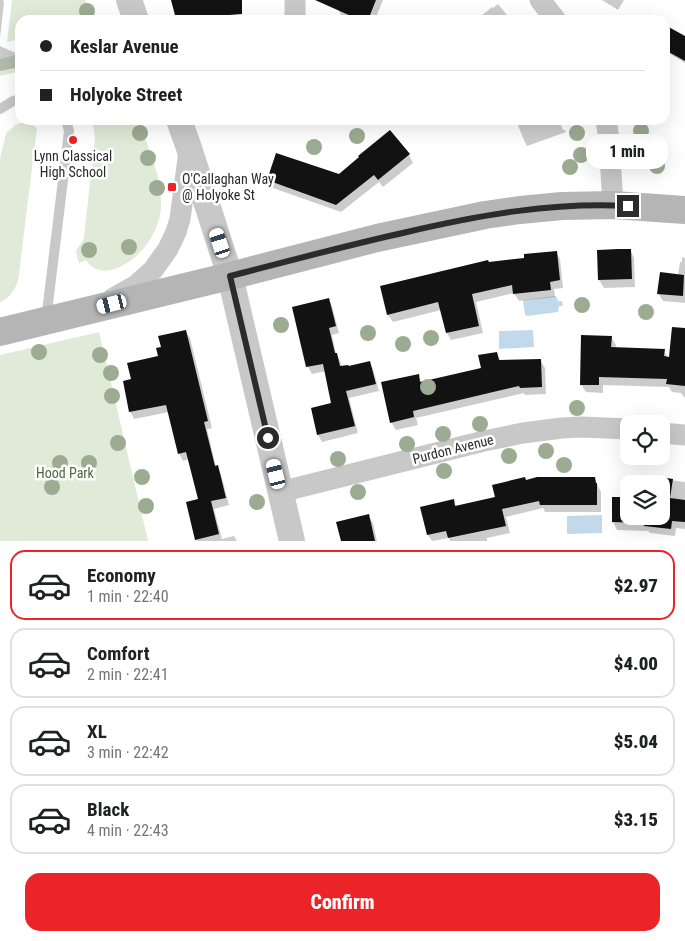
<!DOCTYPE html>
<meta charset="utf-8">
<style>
body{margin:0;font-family:"Roboto Condensed",sans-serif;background:#f2f2f2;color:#202124;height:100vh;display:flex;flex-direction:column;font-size:19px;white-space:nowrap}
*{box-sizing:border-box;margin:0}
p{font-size:16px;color:#757577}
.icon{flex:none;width:28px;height:28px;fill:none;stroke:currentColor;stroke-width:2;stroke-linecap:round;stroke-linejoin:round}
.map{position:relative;height:541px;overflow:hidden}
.details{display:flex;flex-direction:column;background:#fff;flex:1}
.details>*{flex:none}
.guide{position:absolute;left:15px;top:15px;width:655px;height:110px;border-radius:15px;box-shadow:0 5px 20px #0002;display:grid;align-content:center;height:110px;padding:0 25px;background:#fff}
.tools{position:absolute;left:620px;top:415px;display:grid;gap:10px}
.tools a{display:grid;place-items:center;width:50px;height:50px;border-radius:10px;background:#fff;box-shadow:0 5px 20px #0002;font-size:25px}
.end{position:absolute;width:22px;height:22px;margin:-11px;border:6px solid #2b2b2b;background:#fff;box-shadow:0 0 0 2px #fff}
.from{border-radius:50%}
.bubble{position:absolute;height:35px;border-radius:15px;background:#fff;box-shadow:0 5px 20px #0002;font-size:16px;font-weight:800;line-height:35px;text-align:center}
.car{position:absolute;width:15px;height:30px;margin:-15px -8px;border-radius:6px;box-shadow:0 0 4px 1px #0007;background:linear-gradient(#fff 24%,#345 0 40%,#fff 0 76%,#345 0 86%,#fff 0)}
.guide b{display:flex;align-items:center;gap:18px;height:48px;font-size:19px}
.guide b+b{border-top:1px solid #e0e0e0}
.guide i{width:12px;height:12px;background:#202124}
ul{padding:9px 0 0;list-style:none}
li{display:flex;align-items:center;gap:15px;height:70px;margin:0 10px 8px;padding:0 15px;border:2px solid #e0e0e0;border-radius:15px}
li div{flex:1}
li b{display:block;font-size:19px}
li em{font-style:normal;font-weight:800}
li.on{border-color:#eb2527}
li>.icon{width:45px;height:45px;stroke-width:1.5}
.cta{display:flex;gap:10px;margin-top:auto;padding:10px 25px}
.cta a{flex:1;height:58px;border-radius:15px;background:#eb2527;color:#fff;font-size:20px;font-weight:800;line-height:58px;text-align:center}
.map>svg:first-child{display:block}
</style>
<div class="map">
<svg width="685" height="541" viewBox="0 0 685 541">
<rect width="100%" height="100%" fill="#fff"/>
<!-- green -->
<path fill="#e0ead8" d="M12,0H85C88,7 92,13 86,20H20V39L7,42Z
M20,54V71L0,76V59Z
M92,120H138C148,146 162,177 161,206C161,220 153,237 144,248C131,264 101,283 86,260L79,263C72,245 80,251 84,237L95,138Z
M21,123H29L37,128L18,281C14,291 10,298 0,302V159L6,133L15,125Z
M99,332L148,541H0V355Z"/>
<!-- water -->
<path fill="#c2d9eb" d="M556,296L558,301H562L563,306H559L558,312L527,316L525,315L523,301L524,300Z
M533,330L534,347L499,349V331Z
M602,515V533L567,534V516Z"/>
<!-- shadow -->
<path fill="#0003" d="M0,0H3L4,3L0,38Z
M172,0H234V20H178Z
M342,0H383L375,20H349L342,17L338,9Z
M602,0H624L618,10Z
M498,4L511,20H476L492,7L493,8Z
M665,26L685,37V63L665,51Z
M0,46L20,55V67L0,71Z
M516,120H559L563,130H565L566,132L527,146L523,138Z
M390,132L409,155L413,163L383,187L379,182L341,212L273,188L268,180L339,175Z
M630,250L634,258L635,287L604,288L599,280Z
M556,252L560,259L563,288L554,289L555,297L519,301L514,293L476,302L483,333L451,340L447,333L441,310L393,322L388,315L382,287L489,263L525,259Z
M682,257L685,258V303L663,301L658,293L678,275L680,262H682Z
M328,299L332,306L339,333L332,335L336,354L340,361L342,367L369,362L373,369L379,391L349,398L358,433L322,442L318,435L333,404L326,371L312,374L308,367L293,308Z
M185,331L190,338L212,428L207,429L216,467L221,474L229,505L214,509L222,539L234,536L237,541H197L196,539L199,500L189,459L183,461L179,453L169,412L134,419L130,411L132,380L159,357L162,348Z
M611,337L616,345L615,349L664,351L668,358L685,360V398L684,397L681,393L672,392L669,387L603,385V393L586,392L581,384Z
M497,354L501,361L540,360L545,368L546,394L525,395L524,393L416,418L418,425L396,430L391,422L418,376L422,383L482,369Z
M594,478L601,492V512H545L543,508L506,517L510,533L487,538V541H450L449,538L432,541L428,535L453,501L457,507L496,498L526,481Z
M656,478L685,482V529L676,528L675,536L650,533L648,531L617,530L613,522L629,516H661V484L656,480Z
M368,516L373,523L377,541H342Z"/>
<!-- building -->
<path fill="#121212" d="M171,0H242V14L176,19Z
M315,0H376L368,20H360Z
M665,25L685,36V61L665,50Z
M390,130L410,154L378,180L374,175L336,205L267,180L276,153L339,174L359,157L358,156Z
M618,249H631L632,279L598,280L597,250Z
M557,251L560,280L550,282L551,290L513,294L512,285L472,294L479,326L446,333L438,302L387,315L380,286L488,260L489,262L524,258V254Z
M660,272L684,275L683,296L657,294Z
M329,298L336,326L329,328L335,353H337L340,366L348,365L349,366L370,361L376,384L346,391L355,426L317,435L311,408L331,403L323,364L306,367L292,307Z
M672,327L685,328V386L666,384L667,379L599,377V385H580L581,335L612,336L611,347L665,349L664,356L669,357Z
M186,330L208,421L204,422L215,466L218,465L226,498L211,501L219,534L195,540L186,502L198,499L186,452L178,454L166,405L129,412L123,381L131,379L127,363L158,356L156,348L161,347L158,336Z
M497,352L499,360L541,359L542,387L520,388L519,386L413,411L414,417L390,423L381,382L419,374L420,382L481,368L478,355Z
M655,476L673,479L670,498L685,500V522L672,521L671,529L644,526V523L612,522V497H629V516H661V484H638V481L640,482L641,477L655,479Z
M525,477L526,480L537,477H595L596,483H597V505H540L539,501L502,509L506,526L448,538L446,531L427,535L420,507L454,499L455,506L495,497L492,485Z
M369,514L375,541H341L336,522Z"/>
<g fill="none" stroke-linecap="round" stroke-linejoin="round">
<!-- service -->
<path stroke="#c8c8c8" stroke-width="10" d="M0,109L13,101L20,99
M46,320L69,131L66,120"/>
<!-- minor -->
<path stroke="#c8c8c8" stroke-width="21" d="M295,0V20
M540,0L556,20
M606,120L609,139L613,205
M112,299L135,286L153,270L168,249L176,232L180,219L189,151
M661,433L685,435
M280,492L484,441L523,433L562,428L582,427L629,429"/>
<!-- tertiary -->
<path stroke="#c8c8c8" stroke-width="26" d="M129,0L136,20
M179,120L189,148L230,276L292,541"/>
<!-- secondary -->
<path stroke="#b5b5b5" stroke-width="28" d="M0,332L230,276L377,238L485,215L520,210L562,206L613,205L685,210"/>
</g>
<!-- trees -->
<g fill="#9cac92">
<circle cx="87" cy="11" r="8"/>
<circle cx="641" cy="131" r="8"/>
<circle cx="140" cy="133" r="8"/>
<circle cx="577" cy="133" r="8"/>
<circle cx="357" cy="136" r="8"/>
<circle cx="314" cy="147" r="8"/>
<circle cx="581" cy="155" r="8"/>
<circle cx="148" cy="158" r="8"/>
<circle cx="657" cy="166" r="8"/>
<circle cx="570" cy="167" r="8"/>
<circle cx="157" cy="188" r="8"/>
<circle cx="129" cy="247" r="8"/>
<circle cx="89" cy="250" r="8"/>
<circle cx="582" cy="305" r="8"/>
<circle cx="646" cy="312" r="8"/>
<circle cx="281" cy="325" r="8"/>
<circle cx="368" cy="333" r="8"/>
<circle cx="431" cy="338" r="8"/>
<circle cx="403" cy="344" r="8"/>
<circle cx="39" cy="352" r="8"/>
<circle cx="100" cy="355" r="8"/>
<circle cx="111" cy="373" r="8"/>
<circle cx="428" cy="387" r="8"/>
<circle cx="112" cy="396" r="8"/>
<circle cx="577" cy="408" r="8"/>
<circle cx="480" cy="424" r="8"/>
<circle cx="443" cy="434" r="8"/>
<circle cx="118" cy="443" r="8"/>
<circle cx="407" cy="444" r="8"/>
<circle cx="546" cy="451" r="8"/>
<circle cx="509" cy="456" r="8"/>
<circle cx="338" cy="459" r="8"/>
<circle cx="60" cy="463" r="8"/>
<circle cx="89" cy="463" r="8"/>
<circle cx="564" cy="465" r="8"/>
<circle cx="444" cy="471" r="8"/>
<circle cx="142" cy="477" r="8"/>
<circle cx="52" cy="487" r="8"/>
<circle cx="358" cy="492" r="8"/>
<circle cx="257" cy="502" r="8"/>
<circle cx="146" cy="506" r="8"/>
</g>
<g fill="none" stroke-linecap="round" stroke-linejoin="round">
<!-- route -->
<path stroke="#2b2b2b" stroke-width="6" d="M268,438L230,276C289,261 348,245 407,232C480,215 553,202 628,206"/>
</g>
<!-- markers -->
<g fill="#eb2527" stroke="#fff" stroke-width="2">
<circle cx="73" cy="140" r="5"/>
<rect x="167" y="182" width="10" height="10" rx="2.5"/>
</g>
<g text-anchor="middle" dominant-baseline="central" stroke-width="5" stroke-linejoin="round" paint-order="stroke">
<!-- poi labels -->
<g font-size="14" fill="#2b2b2b" stroke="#fff">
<text x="73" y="156">Lynn Classical<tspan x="73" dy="16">High School</tspan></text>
<text x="182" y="179" text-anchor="start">O'Callaghan Way<tspan x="182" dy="16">@ Holyoke St</tspan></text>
</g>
<!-- street labels -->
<g font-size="14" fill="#2b2b2b" stroke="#fff">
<text transform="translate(453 449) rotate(-14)">Purdon Avenue</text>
</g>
<!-- park labels -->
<g font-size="14" fill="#4b6838" stroke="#fff">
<text x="65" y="473">Hood Park</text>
</g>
</g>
</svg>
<div class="tools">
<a><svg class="icon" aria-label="locate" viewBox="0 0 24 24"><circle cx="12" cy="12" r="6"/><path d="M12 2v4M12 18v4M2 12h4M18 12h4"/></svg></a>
<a><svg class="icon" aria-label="layers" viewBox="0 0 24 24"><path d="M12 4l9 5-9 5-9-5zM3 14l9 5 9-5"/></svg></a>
</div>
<i class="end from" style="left:268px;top:438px"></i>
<i class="end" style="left:628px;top:206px"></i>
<div class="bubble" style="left:586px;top:134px;width:82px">1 min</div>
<i class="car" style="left:220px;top:243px;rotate:342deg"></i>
<i class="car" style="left:112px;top:304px;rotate:256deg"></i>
<i class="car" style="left:276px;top:474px;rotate:346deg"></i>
<div class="guide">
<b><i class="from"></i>Keslar Avenue</b>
<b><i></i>Holyoke Street</b>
</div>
</div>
<section class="details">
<ul>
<li class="on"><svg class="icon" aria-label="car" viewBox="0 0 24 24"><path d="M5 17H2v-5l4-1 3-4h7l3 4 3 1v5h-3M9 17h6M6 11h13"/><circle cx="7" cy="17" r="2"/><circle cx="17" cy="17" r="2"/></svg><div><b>Economy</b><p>1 min · 22:40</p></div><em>$2.97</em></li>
<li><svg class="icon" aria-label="car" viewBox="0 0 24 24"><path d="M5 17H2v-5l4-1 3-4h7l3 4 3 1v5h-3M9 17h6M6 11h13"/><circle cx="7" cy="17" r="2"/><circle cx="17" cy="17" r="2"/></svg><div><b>Comfort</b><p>2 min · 22:41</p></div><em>$4.00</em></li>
<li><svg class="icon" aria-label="car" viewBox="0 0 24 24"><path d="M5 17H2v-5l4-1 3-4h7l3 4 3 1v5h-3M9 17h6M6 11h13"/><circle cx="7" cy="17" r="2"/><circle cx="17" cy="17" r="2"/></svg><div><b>XL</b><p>3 min · 22:42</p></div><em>$5.04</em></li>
<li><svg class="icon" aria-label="car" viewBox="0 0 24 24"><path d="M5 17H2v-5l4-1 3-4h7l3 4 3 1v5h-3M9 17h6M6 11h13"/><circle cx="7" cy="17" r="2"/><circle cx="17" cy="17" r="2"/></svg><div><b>Black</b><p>4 min · 22:43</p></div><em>$3.15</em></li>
</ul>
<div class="cta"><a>Confirm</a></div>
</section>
